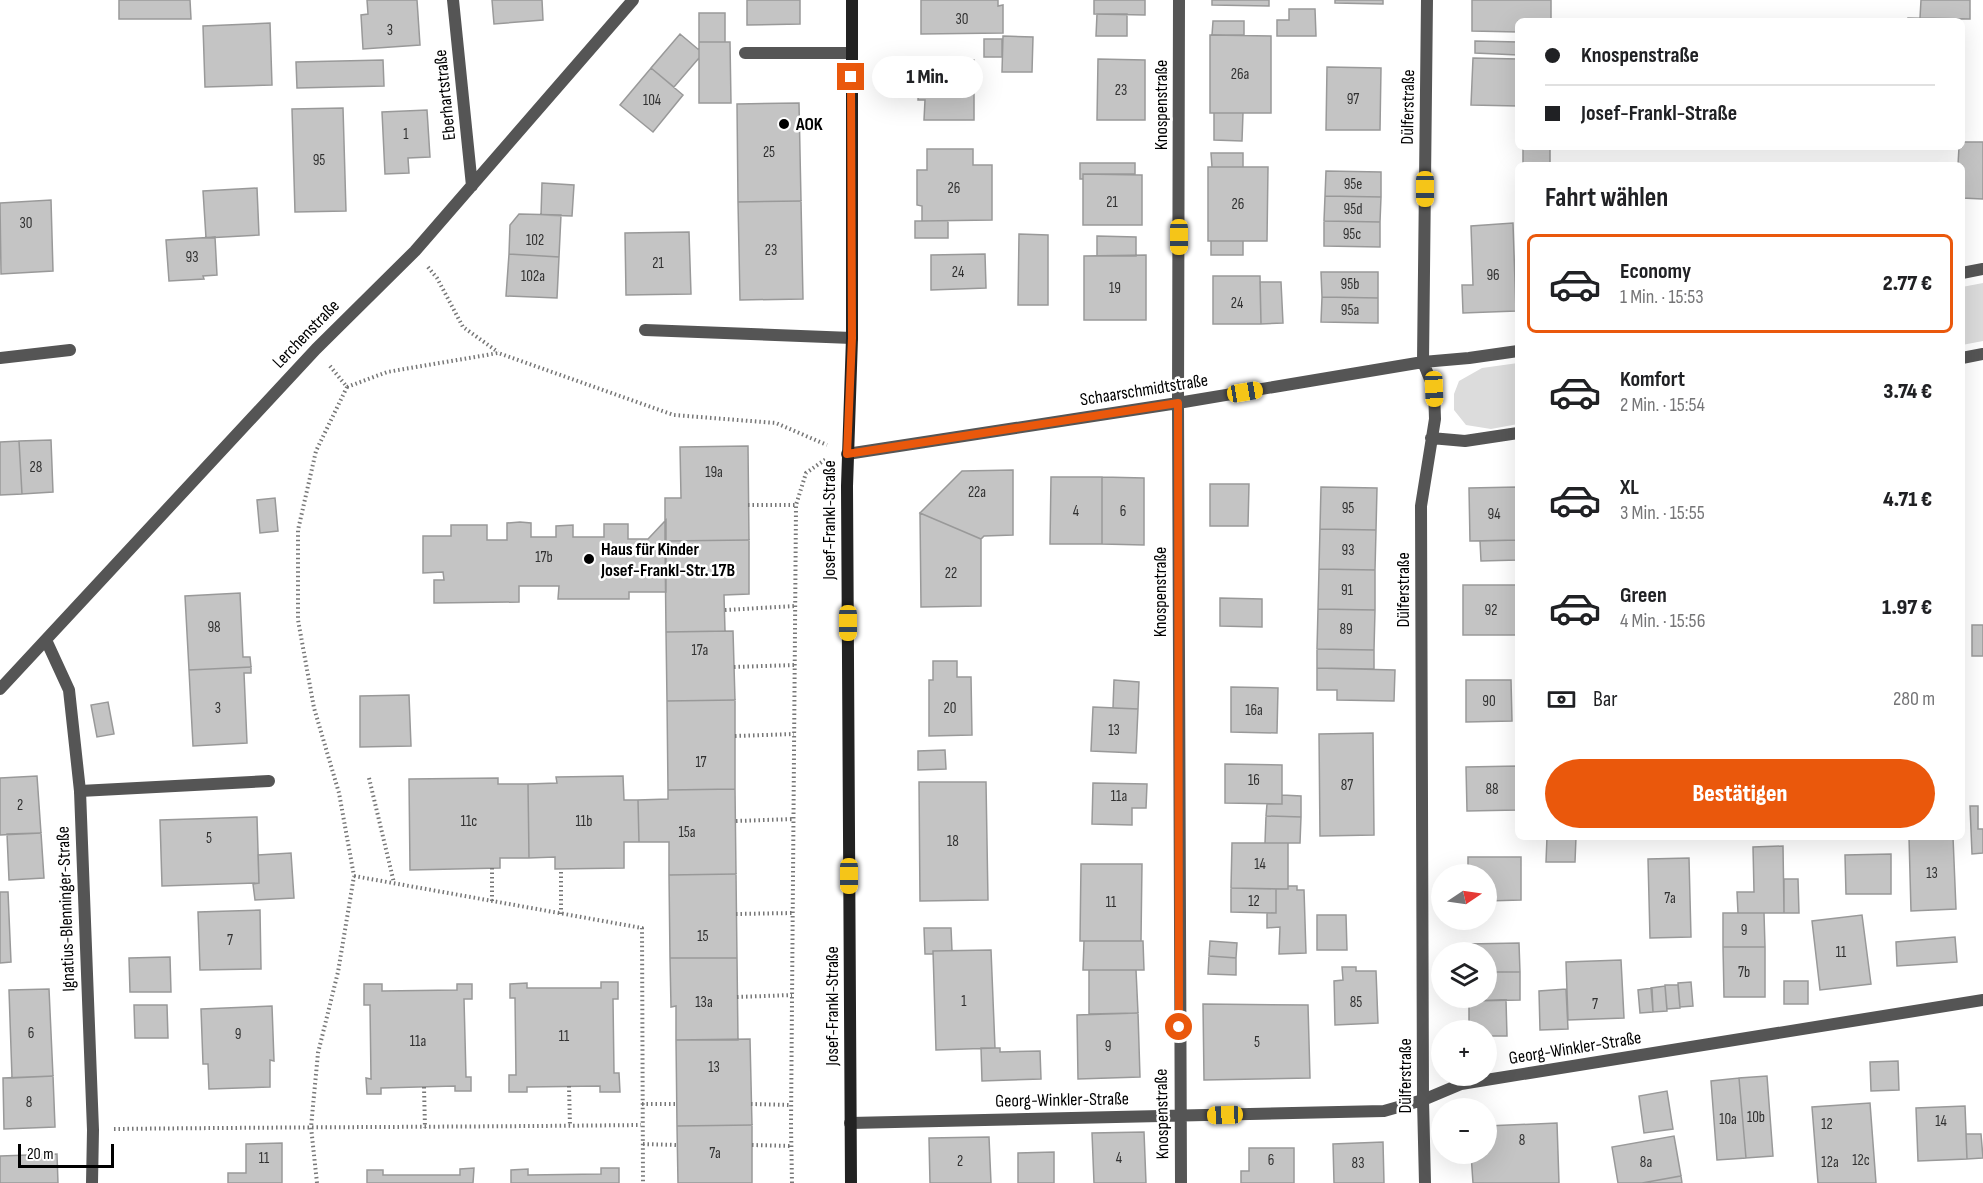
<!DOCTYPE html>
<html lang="de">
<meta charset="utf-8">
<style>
body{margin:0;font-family:"Sofia Sans Condensed",sans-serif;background:#f2f2f2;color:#202124;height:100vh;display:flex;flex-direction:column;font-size:22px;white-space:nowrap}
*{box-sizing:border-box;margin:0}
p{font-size:20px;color:#757577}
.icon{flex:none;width:33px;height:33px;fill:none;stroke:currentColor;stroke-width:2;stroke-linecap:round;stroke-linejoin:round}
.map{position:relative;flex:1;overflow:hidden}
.drawer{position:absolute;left:1515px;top:162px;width:450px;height:678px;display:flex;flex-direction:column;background:#fff;border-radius:9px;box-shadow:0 6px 24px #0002}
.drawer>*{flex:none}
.top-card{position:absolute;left:1515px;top:18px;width:450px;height:132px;border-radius:9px;box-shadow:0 6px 24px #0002;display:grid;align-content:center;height:132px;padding:0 30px;background:#fff}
.needle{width:39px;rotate:77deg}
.controls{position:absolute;left:1431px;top:864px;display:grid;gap:12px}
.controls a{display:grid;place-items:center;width:66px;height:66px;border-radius:50%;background:#fff;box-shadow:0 6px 24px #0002;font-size:30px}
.scale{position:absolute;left:18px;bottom:15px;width:96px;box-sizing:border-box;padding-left:6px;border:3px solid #000;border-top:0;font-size:16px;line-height:21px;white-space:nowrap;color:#000;-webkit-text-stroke:4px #fff;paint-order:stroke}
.end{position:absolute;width:27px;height:27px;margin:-14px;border:8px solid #ea580c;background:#fff;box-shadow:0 0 0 3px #fff}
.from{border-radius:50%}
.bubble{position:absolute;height:42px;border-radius:21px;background:#fff;box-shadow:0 6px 24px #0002;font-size:20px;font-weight:800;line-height:42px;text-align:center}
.car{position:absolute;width:18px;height:36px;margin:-18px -9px;border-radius:8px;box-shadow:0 0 4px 2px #0007;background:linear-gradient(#f5c518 24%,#345 0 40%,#f5c518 0 76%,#345 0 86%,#f5c518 0)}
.top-card b{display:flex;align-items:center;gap:21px;height:57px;font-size:22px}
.top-card b+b{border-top:2px solid #e0e0e0}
.top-card i{width:15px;height:15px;background:#202124}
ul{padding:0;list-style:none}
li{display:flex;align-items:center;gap:18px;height:99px;margin:0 12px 9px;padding:0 18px;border:3px solid transparent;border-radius:9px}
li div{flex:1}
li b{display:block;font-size:22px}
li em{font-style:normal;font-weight:800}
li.on{border-color:#ea580c}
li>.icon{width:54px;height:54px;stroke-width:1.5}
h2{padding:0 30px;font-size:27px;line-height:72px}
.pay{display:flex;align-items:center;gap:15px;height:66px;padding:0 30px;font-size:22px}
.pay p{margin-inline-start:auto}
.cta{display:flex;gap:12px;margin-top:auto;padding:12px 30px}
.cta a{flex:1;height:69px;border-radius:36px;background:#ea580c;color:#fff;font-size:24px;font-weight:800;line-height:69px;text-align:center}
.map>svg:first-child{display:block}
</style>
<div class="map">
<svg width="1983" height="1183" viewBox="0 0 1983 1183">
<rect width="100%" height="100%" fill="#fff"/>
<!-- green -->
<path fill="#dcdcdc" d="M1983,283V341L1962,345V287Z
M1518,363V424L1491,429L1466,425L1454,410V394L1459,381L1482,368Z"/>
<!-- building -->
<path fill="#c4c4c4" stroke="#999" stroke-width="1.5" d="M119,0H190L191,19H119Z
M367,0H417L420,45L363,49L361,15L368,14Z
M492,0H542L543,20L494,24Z
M747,0H800V24L747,25Z
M921,0H998V6L1003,5V33L921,34Z
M1094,0H1145V15L1094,14Z
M1212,0H1269V6L1212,5Z
M1335,0H1383V4L1335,3Z
M1472,0H1551V21H1518V32L1472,31Z
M1921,0H1970V19L1920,18Z
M1289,9H1315L1316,36H1277V20H1289Z
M699,13H725V42H699Z
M1097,14H1127V36H1096Z
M1908,18L1959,19V21H1908Z
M1213,21H1244V35H1212Z
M270,23L272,85L205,87L203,26Z
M680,34L699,50V58L674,87L651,68Z
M1210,35L1271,36V113H1210Z
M1003,36L1033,37L1032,72H1002Z
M984,39H1002V57H984Z
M1475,41L1518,42V55L1475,53Z
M699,42H730L731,103H699Z
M1473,58L1518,59V106L1471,105Z
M1098,59L1145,60V120H1097Z
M383,60L384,86L297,88L296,62Z
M924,60H974V120H924L925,100H918L919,76H924Z
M1327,67L1381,68L1380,130H1326Z
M651,68L683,95L653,132L620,105Z
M799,103L801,201L738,202L737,104Z
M343,108L346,211L295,212L292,109Z
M427,110L430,157L408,158L409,173L385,174L382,112Z
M1214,113H1243L1242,141L1214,140Z
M1962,142H1983V199L1962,198V165H1958L1959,147H1962Z
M1523,147H1550V165H1523Z
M927,149H973V165H992V220L922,221V206L917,205V170H927Z
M1211,153H1243V167H1212Z
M1080,163H1135V174H1083V179H1080Z
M1208,167H1268L1267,241H1208Z
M1326,171L1381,172V197L1325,196Z
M1083,174L1142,175V225H1083Z
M542,183L574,185L572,216L541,215Z
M257,188L259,235L206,238L203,191Z
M1325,196L1381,197L1380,222L1324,221Z
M51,200L53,271L1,274L0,203Z
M801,201L803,299L740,300L738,202Z
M519,214L561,215L559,257L509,254L510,225Z
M915,221H948V238H915Z
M1324,221L1380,222V247L1324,246Z
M1513,223L1516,311L1463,313L1462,285H1473L1471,226Z
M689,232L691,294L626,295L625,233Z
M1019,234L1048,235V305H1018Z
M1097,236L1136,237V256H1097Z
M215,237L217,275L203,276L204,279L169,281L166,240Z
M1211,241H1243V255H1211Z
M509,254L559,257L557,298L506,296Z
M985,254L986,288L931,290V255Z
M1146,255V320H1084V256Z
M1321,272H1378V298L1322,297Z
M1213,276H1260L1261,324H1213Z
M1260,282H1281L1283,323L1261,324Z
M1322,297L1378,298V323L1321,322Z
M51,440L53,492L22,494L19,441Z
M19,441L22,494L0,495V442Z
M748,446L749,540L665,541V498H681L680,447Z
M1013,470V535L984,536L981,539L920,513L962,471Z
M1051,477H1102V544H1050Z
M1102,477L1144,478V545L1102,544Z
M1210,484H1249L1248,526H1210Z
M1321,487L1377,488L1376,530L1320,529Z
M1518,487V540L1470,541L1469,488Z
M275,498L278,531L260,533L257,500Z
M920,513L981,539V606L921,607Z
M666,520V592H629V599H558L559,586H519V602L434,603V580H444L443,572L423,573V536H451V525H487V540H507V523L520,522L531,523V537H556V526L573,525V537H604V524H628V539H648Z
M1320,529L1376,530L1375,570L1319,569Z
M749,540V594L724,595L725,631L666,632L665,541Z
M1518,540V560L1481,561L1480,541Z
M1319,569L1375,570V610L1318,609Z
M1463,585H1518V635H1463Z
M240,593L243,657H250L251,667L189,670L185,596Z
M1220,598L1262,599V627L1220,626Z
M1318,609L1375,610L1374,650L1317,649Z
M1972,625H1983V656H1972Z
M733,631L735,700L667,701L666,632Z
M1317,649L1374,650V669L1317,668Z
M933,661H957V677H971L972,735L929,736V680H933Z
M251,667V673H244L247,743L193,746L189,670Z
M1317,668L1395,670L1394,701L1337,700V690H1317Z
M1114,680L1139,682L1138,709L1113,708Z
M1466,680H1511L1512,721L1466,722Z
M1231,687L1278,688L1277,733L1231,732Z
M409,695L411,746L360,747V696Z
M735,700V789L668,790L667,701Z
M108,702L114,734L97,737L91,705Z
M1093,707L1138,709L1136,753L1091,751Z
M1373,733L1374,835L1320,836L1319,734Z
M945,750L946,769L918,770V751Z
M1225,764L1282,765V804L1225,803Z
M1518,766V810L1467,811L1466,767Z
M37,776L41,833L0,835V778Z
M623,776L624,800H638L639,842H624V868L555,869V857L529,858L528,784L557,783L556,777Z
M498,778V784H528L529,858H500V868L410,870L409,779Z
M919,782H986L988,900L920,901Z
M1093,783L1147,784L1146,808H1132V825L1092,824Z
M735,789L736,874L669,875V842H639L638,800L668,799V790Z
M1282,795L1301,796V817L1266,816L1267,804H1282Z
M1970,806H1978V829H1983V853L1972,854Z
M1266,816L1301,817L1300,843H1265Z
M257,817L259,883L162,886L160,820Z
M41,833L44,878L9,880L7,834Z
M1547,837H1576L1575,862H1546Z
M1909,837H1953L1956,909L1911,911Z
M1232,843H1288V889L1231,888Z
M1783,846L1784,913H1738L1737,892H1754L1753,847Z
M291,853L294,898L255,900L253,884L259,883L258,855Z
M1891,854V894H1846L1845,855Z
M1468,857H1521V900L1486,901V874H1468Z
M1689,858L1691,937L1650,938L1648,859Z
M1081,864H1142L1141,941H1080Z
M736,874L737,958H670L669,875Z
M1784,879H1798L1799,913H1784Z
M1288,886H1297V890H1304L1306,953L1279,954L1280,927L1267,928V913H1276V889H1288Z
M1231,888L1276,889V913L1231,912Z
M0,892H8L11,962L0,963Z
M260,910L261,969L200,970L198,912Z
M1723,913H1764L1765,947H1723Z
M1317,915H1346L1347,950H1317Z
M1862,915L1871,984L1820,990L1812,921Z
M924,928H951L952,951H933V954H925Z
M1955,937L1957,962L1897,966L1896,942Z
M1084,941H1143L1144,970H1083Z
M1210,941L1237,943L1236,958L1209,956Z
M1519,943L1520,972H1486V952H1468V944Z
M1723,947H1765V997H1724Z
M991,950L995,1048L936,1050L933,951Z
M1209,956L1236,958V975L1208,974Z
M170,957L171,992H130L129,958Z
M670,958H737L738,1040H676V1006L671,1007Z
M1621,960L1624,1018L1568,1020L1566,962Z
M1342,967H1356V971H1376L1378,1023L1335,1025L1334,981L1343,980Z
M1089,970H1136L1138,1013L1089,1014Z
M1486,972H1520V1000L1469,1001V998H1486Z
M1784,981H1808V1004H1784Z
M601,982H618V999H613L614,1073H619L620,1092H600V1086L527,1087V1092H509V1075H516L515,998H510V984L527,983V988H601Z
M1691,982L1693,1006L1680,1007L1678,983Z
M364,984H382V991L457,990V984H472V999H464L466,1077H471V1091H455V1086L381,1088V1094H367L366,1078L371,1079L370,1005H364Z
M1665,985H1678L1680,1008L1667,1009Z
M1665,986L1667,1011L1653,1012L1651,988Z
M1652,988L1653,1012L1640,1013L1638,990Z
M49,989L53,1076L12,1078L9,990Z
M1566,989L1568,1029L1540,1030L1539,991Z
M1506,1000L1507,1036H1486V1030H1469V1001Z
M1203,1004L1308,1005L1310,1078L1204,1080Z
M134,1005H167L168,1038H135Z
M272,1006L274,1061L270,1060V1087L209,1089L208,1064H203L201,1009Z
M1138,1013L1140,1077L1078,1079L1077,1015Z
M750,1039L752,1125L677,1126L676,1040Z
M981,1048H1000V1052L1040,1051L1041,1079L982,1081Z
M1898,1061L1899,1090L1871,1091L1870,1062Z
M53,1076L55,1127L4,1129L3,1078Z
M1767,1076L1773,1156L1746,1158L1739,1078Z
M1739,1078L1746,1158L1717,1160L1711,1081Z
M1667,1091L1673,1129L1644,1133L1639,1096Z
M1870,1103L1876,1183H1818L1812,1107Z
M1965,1106L1967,1159L1918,1161L1916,1108Z
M1557,1123L1559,1183H1473L1471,1154H1486V1126Z
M752,1125V1183H678L677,1126Z
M1144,1132L1146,1183H1094L1092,1133Z
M1966,1134H1981L1983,1158L1967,1159Z
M1674,1136L1681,1176L1642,1183H1618L1612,1147Z
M989,1137L991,1183H930L929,1138Z
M1383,1142L1384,1183H1334L1333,1144Z
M282,1143V1183H228V1173H246V1144Z
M1249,1148H1294V1183H1241V1171H1249Z
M1054,1152V1183H1018V1153Z
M57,1154L58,1183H0V1156Z
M474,1168L473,1183H367V1170H383V1175H460V1169Z
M601,1168H619V1183H511V1170L528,1169V1175L601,1174Z
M1681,1176L1682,1183H1642Z"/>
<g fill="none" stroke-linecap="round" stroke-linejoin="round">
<!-- path -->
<path stroke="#777" stroke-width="4" stroke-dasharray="1.5 3" stroke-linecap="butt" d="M428,267L437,278L463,327L498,352
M347,387L387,372L498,353L674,415L776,423L827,445
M748,505H796
M725,610L795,606
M734,667L795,665
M735,736L794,734
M369,778L394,883
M736,821L794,819
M492,868V901
M354,876L642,928L643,1183
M561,914V869
M736,914L793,913
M737,997L792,995
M569,1086L570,1126
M424,1087L425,1128
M642,1104H677
M751,1104L791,1105
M114,1129C290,1127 466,1127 641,1125
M643,1144L677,1145
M752,1145L792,1146
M317,1183L311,1127L318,1053L338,972L354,876L339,793L314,708L298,620V530L316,451L347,387L330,366
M792,1183L791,1125L796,505L806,473L826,459"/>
<!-- lane -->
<path stroke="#555" stroke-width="12" d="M745,53H851
M645,330L852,338
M0,358L70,350
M80,791L269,781"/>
<!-- street -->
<path stroke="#555" stroke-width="12" d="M453,0L472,186
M1179,0L1178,403L1181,1183
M1962,273L1983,269
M1962,358L1983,354
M1431,438L1465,441L1518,433
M847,454L1178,403L1423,362L1469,358L1518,351
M46,640L69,690L80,791L93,1130L92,1183
M0,689L316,349L415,251L633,0
M850,1123L1384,1111L1423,1100L1461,1084L1983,1000
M1425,1183L1423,1100L1421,506L1435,419L1434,389L1423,362L1427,0"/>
<!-- secondary -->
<path stroke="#222" stroke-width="12" d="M851,1183L847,486L852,338V0"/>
</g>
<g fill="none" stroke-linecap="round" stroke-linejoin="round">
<!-- route -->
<path stroke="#ea580c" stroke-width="8" d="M851,77L852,338L847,454L1178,403L1179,1027"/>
</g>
<!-- markers -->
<g fill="#000" stroke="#fff" stroke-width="2">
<circle cx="784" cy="124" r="6"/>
<circle cx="589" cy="559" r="6"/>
</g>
<g text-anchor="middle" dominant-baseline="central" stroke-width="5" stroke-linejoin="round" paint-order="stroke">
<!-- number labels -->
<g font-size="15" fill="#313131">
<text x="962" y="19">30</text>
<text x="390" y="30">3</text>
<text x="1240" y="74">26a</text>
<text x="1121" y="90">23</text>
<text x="1353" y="99">97</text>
<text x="652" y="100">104</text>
<text x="406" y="134">1</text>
<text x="769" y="152">25</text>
<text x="319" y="160">95</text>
<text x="1353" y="184">95e</text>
<text x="954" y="188">26</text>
<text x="1112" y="202">21</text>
<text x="1238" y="204">26</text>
<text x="1353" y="209">95d</text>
<text x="26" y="223">30</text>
<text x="1352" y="234">95c</text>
<text x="535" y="240">102</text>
<text x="771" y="250">23</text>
<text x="192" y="257">93</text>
<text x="658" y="263">21</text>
<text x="958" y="272">24</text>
<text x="1493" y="275">96</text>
<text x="533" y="276">102a</text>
<text x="1350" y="284">95b</text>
<text x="1115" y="288">19</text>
<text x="1237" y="303">24</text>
<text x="1350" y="310">95a</text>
<text x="36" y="467">28</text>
<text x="714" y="472">19a</text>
<text x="977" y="492">22a</text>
<text x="1348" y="508">95</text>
<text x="1076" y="511">4</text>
<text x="1123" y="511">6</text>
<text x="1494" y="514">94</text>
<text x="1348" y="550">93</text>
<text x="544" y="557">17b</text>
<text x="951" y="573">22</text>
<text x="1347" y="590">91</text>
<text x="1491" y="610">92</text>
<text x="214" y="627">98</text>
<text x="1346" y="629">89</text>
<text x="700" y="650">17a</text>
<text x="1489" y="701">90</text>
<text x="218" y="708">3</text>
<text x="950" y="708">20</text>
<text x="1254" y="710">16a</text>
<text x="1114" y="730">13</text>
<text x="701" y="762">17</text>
<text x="1254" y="780">16</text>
<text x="1347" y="785">87</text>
<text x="1492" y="789">88</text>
<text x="1119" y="796">11a</text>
<text x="20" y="805">2</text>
<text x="469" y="821">11c</text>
<text x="584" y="821">11b</text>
<text x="687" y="832">15a</text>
<text x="209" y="838">5</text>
<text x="953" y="841">18</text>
<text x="1260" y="864">14</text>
<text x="1932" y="873">13</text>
<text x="1670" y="898">7a</text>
<text x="1254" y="901">12</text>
<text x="1111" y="902">11</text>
<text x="1744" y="930">9</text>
<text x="703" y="936">15</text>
<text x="230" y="940">7</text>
<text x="1841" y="952">11</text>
<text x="1744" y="972">7b</text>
<text x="964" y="1001">1</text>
<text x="704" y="1002">13a</text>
<text x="1356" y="1002">85</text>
<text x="1595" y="1004">7</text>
<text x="31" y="1033">6</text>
<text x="238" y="1034">9</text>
<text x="564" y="1036">11</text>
<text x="418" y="1041">11a</text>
<text x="1257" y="1042">5</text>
<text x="1108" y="1046">9</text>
<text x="714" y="1067">13</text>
<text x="29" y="1102">8</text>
<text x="1756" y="1117">10b</text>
<text x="1728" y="1119">10a</text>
<text x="1941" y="1121">14</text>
<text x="1827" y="1124">12</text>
<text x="1522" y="1140">8</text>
<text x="715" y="1153">7a</text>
<text x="264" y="1158">11</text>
<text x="1119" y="1158">4</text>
<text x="1271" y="1160">6</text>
<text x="1861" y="1160">12c</text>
<text x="960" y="1161">2</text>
<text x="1646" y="1162">8a</text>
<text x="1830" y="1162">12a</text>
<text x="1358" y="1163">83</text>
</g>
<!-- street labels -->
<g font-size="18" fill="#000" stroke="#fff">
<text transform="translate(445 95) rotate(-96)">Eberhartstraße</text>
<text transform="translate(1161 105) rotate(-90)">Knospenstraße</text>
<text transform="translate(1408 107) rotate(-89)">Dülferstraße</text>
<text transform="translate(306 334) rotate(-46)">Lerchenstraße</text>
<text transform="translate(1144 390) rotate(-9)">Schaarschmidtstraße</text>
<text transform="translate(829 520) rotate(-90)">Josef-Frankl-Straße</text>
<text transform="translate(1403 590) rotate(-90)">Dülferstraße</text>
<text transform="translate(1160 592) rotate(-90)">Knospenstraße</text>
<text transform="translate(66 909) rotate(-92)">Ignatius-Blenninger-Straße</text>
<text transform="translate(832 1006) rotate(-90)">Josef-Frankl-Straße</text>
<text transform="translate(1575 1048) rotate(-9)">Georg-Winkler-Straße</text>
<text transform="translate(1405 1076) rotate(-90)">Dülferstraße</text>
<text transform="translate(1062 1100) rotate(-1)">Georg-Winkler-Straße</text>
<text transform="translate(1162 1114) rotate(-91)">Knospenstraße</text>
</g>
<!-- poi labels -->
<g font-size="18" font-weight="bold" fill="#000" stroke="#fff" text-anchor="start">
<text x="796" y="124">AOK</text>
<text x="601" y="549">Haus für Kinder<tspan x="601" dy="21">Josef-Frankl-Str. 17B</tspan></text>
</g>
</g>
</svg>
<div class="controls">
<a><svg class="needle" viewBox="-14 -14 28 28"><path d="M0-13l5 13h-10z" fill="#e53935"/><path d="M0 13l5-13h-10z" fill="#757577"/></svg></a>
<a><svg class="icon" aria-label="layers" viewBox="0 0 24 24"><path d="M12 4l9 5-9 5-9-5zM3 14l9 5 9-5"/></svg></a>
<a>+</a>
<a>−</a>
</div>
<div class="scale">20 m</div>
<i class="end from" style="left:1179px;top:1027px"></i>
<i class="end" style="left:851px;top:77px"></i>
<div class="bubble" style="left:872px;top:56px;width:111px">1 Min.</div>
<i class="car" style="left:1425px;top:189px;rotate:180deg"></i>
<i class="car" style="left:1179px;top:237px;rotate:180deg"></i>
<i class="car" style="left:1434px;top:389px;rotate:178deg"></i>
<i class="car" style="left:1245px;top:392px;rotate:81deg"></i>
<i class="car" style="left:848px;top:623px;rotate:180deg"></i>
<i class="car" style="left:849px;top:876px;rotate:180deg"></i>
<i class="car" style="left:1225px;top:1115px;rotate:268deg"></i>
<div class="top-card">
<b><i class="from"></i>Knospenstraße</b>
<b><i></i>Josef-Frankl-Straße</b>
</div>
<section class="drawer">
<h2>Fahrt wählen</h2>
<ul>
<li class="on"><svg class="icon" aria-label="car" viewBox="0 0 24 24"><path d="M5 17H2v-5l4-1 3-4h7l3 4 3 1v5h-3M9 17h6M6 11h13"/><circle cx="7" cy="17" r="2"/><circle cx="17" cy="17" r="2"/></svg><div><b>Economy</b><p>1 Min. · 15:53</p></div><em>2.77 €</em></li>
<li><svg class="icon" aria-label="car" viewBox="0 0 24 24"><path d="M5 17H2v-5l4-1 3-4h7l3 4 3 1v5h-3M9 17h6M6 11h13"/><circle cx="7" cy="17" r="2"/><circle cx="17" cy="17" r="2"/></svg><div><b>Komfort</b><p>2 Min. · 15:54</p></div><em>3.74 €</em></li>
<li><svg class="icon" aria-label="car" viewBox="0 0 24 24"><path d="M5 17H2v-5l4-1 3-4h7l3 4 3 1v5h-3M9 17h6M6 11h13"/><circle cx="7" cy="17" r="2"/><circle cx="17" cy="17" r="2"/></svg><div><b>XL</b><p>3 Min. · 15:55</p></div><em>4.71 €</em></li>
<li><svg class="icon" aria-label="car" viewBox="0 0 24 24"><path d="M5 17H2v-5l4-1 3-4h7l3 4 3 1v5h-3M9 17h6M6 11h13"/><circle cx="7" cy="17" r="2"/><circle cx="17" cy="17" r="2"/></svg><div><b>Green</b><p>4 Min. · 15:56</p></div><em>1.97 €</em></li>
</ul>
<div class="pay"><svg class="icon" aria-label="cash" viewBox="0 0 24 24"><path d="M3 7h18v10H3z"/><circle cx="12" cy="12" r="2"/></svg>Bar<p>280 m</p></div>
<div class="cta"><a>Bestätigen</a></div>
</section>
</div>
